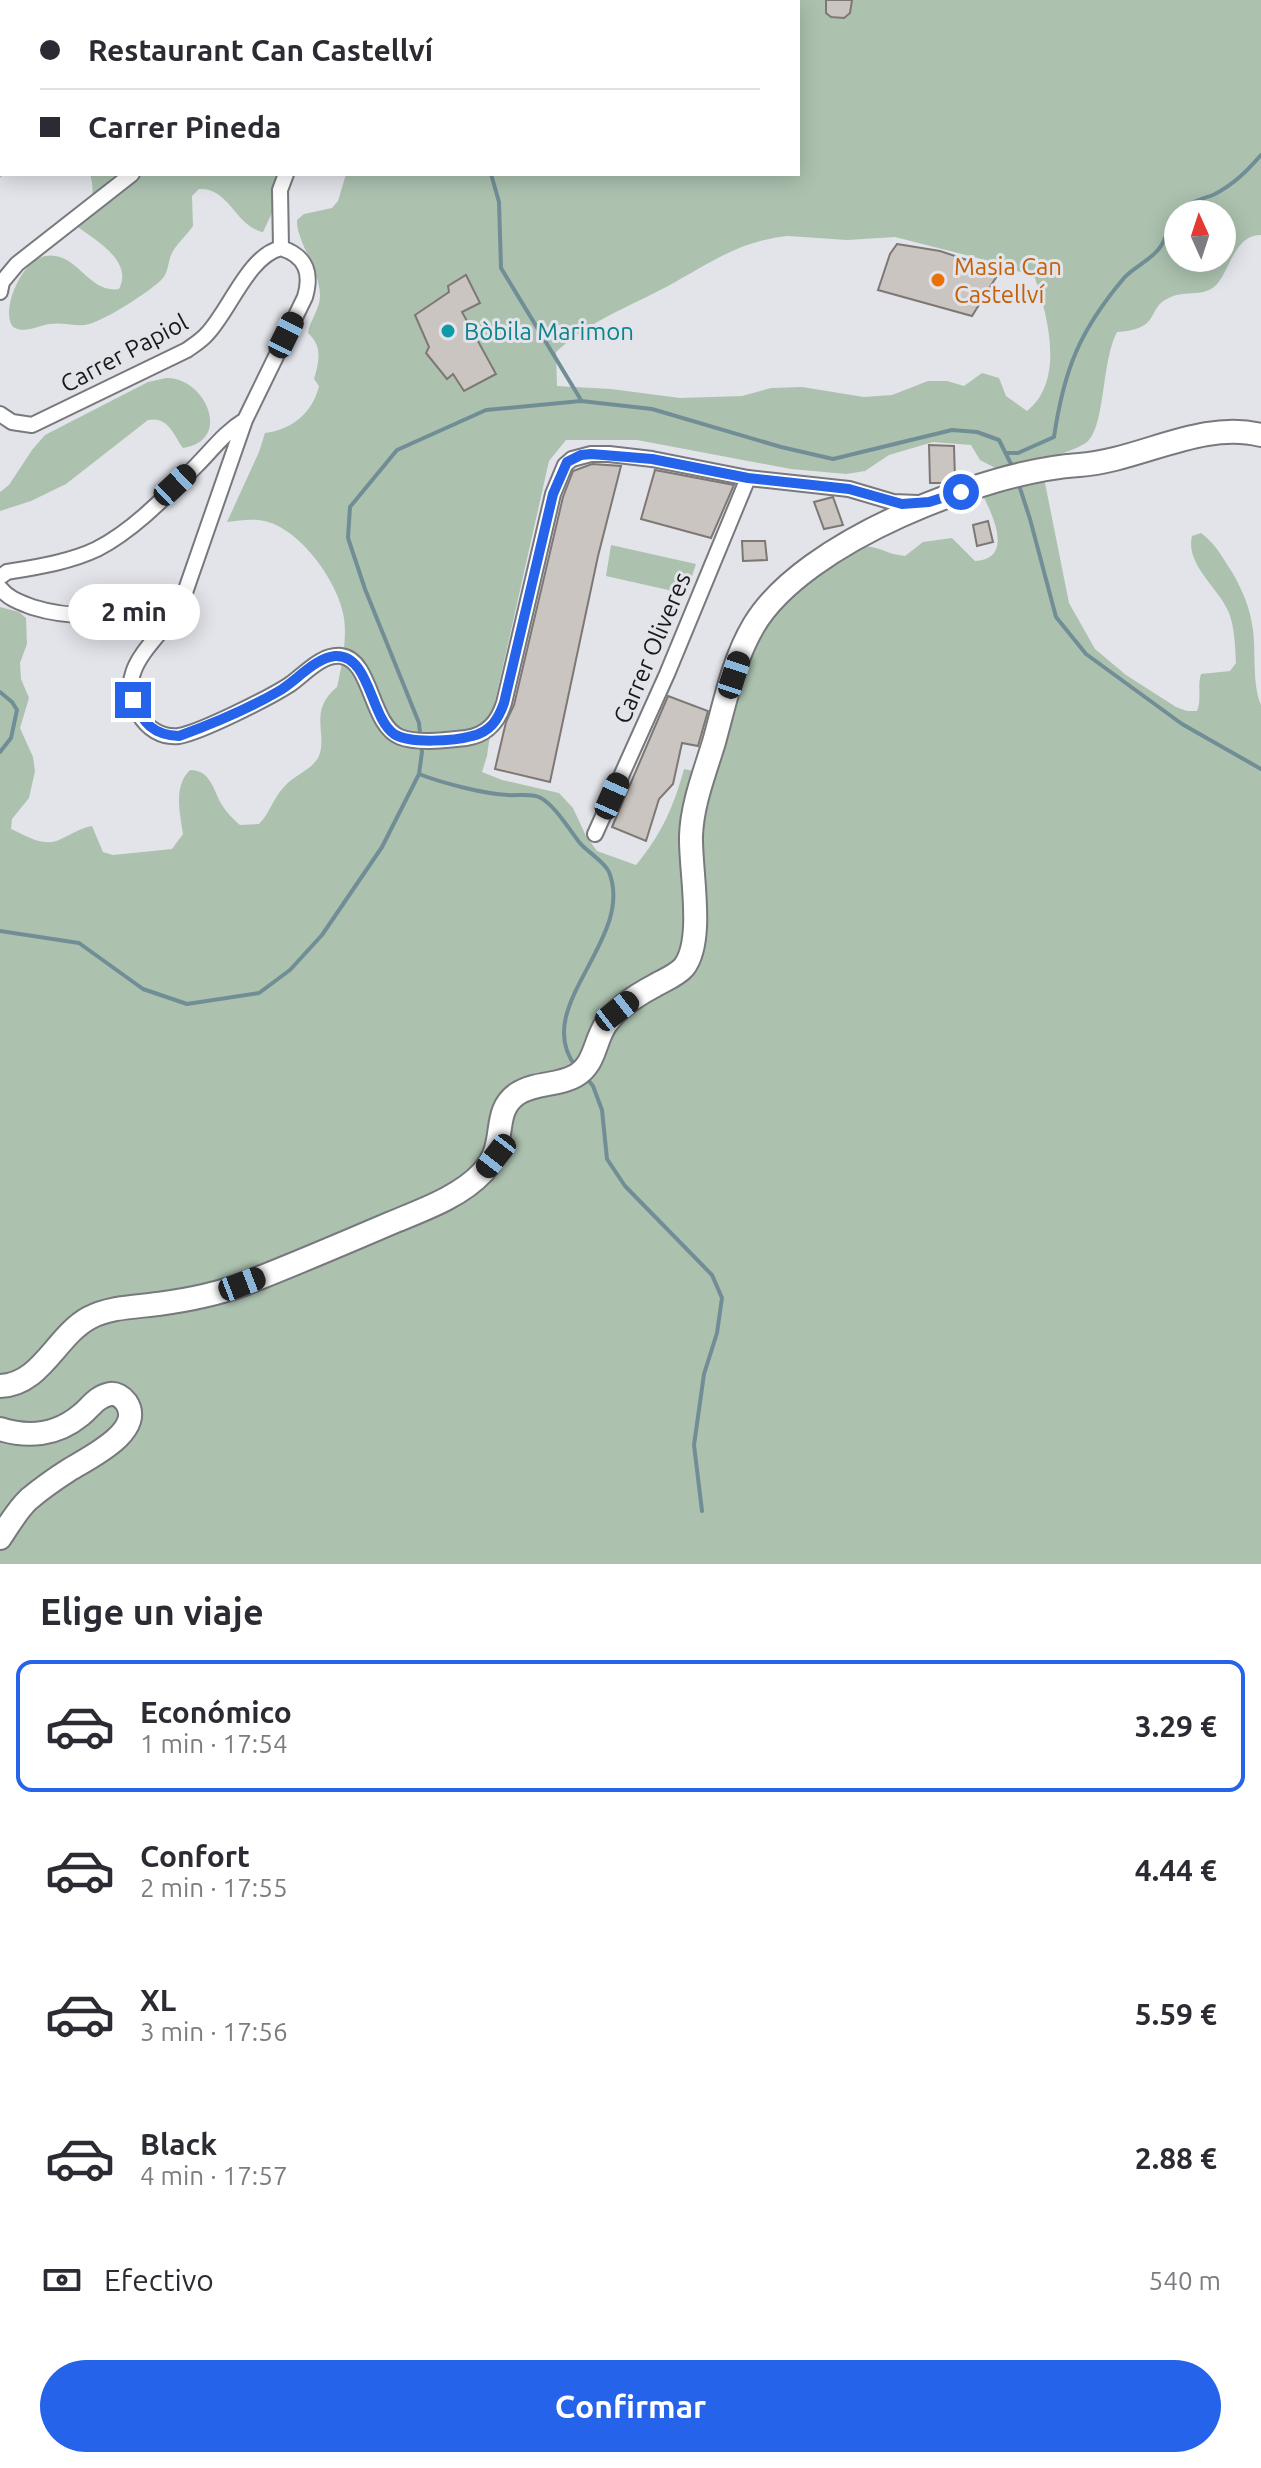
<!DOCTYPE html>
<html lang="es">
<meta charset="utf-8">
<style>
body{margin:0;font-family:Ubuntu,sans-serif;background:#f2f2f3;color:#2b2b33;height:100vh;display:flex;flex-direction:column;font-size:30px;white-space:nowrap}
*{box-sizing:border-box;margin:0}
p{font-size:26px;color:#7c7c81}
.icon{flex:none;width:44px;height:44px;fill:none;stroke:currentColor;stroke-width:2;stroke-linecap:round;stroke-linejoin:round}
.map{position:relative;height:1564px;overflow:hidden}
.side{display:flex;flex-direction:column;background:#fff;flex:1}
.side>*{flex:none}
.guide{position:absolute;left:0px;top:0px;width:800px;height:176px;box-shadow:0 4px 20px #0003;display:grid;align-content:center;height:176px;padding:0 40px;background:#fff}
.needle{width:52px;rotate:357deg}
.controls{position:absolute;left:1164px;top:200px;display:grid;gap:16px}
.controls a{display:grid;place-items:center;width:72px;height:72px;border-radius:50%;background:#fff;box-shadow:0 4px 20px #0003;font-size:40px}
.end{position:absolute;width:36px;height:36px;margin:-18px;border:10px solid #2563eb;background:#fff;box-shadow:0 0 0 4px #fff}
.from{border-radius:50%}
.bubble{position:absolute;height:56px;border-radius:28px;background:#fff;box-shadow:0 4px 20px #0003;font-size:26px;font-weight:700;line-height:56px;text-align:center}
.car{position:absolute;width:24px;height:48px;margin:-24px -12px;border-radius:10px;box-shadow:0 0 6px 2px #0007;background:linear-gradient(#222 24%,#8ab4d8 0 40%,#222 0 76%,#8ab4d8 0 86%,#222 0)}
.guide b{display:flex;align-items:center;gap:28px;height:76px;font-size:30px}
.guide b+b{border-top:2px solid #e1e1e2}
.guide i{width:20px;height:20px;background:#2b2b33}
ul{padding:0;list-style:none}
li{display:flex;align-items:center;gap:24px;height:132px;margin:0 16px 12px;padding:0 24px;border:4px solid transparent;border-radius:16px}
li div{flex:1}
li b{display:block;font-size:30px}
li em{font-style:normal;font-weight:700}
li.selected{border-color:#2563eb}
li>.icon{width:72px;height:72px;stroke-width:1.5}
h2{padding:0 40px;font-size:36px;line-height:96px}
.pay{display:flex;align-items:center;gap:20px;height:88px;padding:0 40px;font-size:30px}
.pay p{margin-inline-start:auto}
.action{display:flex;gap:16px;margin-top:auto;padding:16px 40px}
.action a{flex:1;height:92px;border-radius:48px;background:#2563eb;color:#fff;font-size:32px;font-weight:700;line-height:92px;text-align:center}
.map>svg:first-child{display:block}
</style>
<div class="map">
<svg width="1261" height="1564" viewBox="0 0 1261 1564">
<rect width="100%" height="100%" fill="#e2e4ea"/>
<!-- green -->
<path fill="#acc2af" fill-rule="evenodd" d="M0,0H267L2,2V174H4L0,178Z
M334,0H1261V235C1236,234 1230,268 1218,283C1206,298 1186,290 1171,297C1144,308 1164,329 1117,332C1102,360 1105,422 1089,440C1077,453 1020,465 1001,471L980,460L971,445L933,442L889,455L865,471L846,474L791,469L637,440H566L549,461L494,706L487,756L482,772L502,780L559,793L573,808L586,836L597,851L636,865C661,835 674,806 684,769L713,775L752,645L775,612L849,551C875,540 881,554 905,556L923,542L952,538L975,561C1016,559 991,511 980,490L1044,478L1069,603L1095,649L1126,675L1176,707L1187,711H1197C1202,699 1197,687 1201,674L1230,671L1236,663C1235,647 1235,629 1229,613C1219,588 1185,565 1192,536L1201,533C1216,544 1222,557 1232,572C1243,591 1250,608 1253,630C1256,654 1252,683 1261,705V1564H0V607L19,612L26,618L27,644L20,663L21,679L29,698L20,728L33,757L35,771L29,798L12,819L11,829C27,836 44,848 61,839C72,834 80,828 92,826L103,852L113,855L172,849L183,834C180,814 173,786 190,770C211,770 213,790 222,805C227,813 233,819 240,825L259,824C270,813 273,798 284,787C293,776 311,770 318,758C329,736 307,711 337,687C342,666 347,639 344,618C339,582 297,523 258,520C248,519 237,521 227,522L259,452L265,433C292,430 313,412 319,386L314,379C319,361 323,347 308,333C310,320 320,309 320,296C320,269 296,241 297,220L304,214L332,208L338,201L346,174H798V2H334ZM1178,214H1222V258H1178ZM788,236L847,240L895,237L997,263L1035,278C1048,317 1065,381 1027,411L1006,396L999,378L982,373L964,386L947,381H928L892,395L864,397L802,387L771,388L742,396L680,398L611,389L557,386L556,352C589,321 629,307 668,286C710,263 739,241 788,236Z
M90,174H278L272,213L263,232C236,227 229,187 199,189L192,196L193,226C186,236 176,244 171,255C168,263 168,272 163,278C153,290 101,323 85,325C73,326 61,322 49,324C37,326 25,334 13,327C0,312 21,260 45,256C77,250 88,294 119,289C134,261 94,239 75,225C89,205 97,199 90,174Z
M166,378C206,377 233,441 183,448C173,434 168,416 148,420L66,484L31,501L0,511V492L9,485L32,450L45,435L148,382Z
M611,545L696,564L686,594L606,576Z"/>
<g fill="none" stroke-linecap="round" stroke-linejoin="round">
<!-- stream -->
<path stroke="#718e96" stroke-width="4" d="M492,2L493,0
M491,174L499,202L501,268L581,400
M1007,453H1018L1054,437C1064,369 1080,330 1124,278C1135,266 1153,259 1161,246C1169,233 1170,220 1182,209C1190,201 1204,199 1215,194C1234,184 1247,171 1261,155
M1018,482L1030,519L1056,617L1086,654L1182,724L1261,769
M0,692L12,702L17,710L11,738L0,752
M419,774C442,783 484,794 508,795C518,796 529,793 539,797C554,804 569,829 579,842C587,852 604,861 609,872C636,940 529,1007 576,1067
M0,931L79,943L143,989L187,1004L259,993L290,970L322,935L382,847L419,774L422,752L419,723L365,589L348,538L350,507L397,450L486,410L581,401L652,409L781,447L833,459L952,430L977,432L999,440L1014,470
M585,1076L593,1086L602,1110L607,1159L625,1186L712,1275L722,1298L717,1333L704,1374L694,1445L702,1511"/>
</g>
<!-- building -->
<path fill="#cbc5c2" stroke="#7e7875" stroke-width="2" d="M826,0H852L850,13L844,18L831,17L826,13Z
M897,244L940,251L1000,271L972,316L878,290L890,254Z
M466,275L480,303L462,312L496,374L464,391L453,374L447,379L426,353L429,347L415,315L449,292L448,286Z
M929,445L954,446L955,479L943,483H930Z
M592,464L621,466L598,556L550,782L495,769L506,722L514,705L563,497L573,471Z
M655,470L734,485L711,538L641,519Z
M833,497L843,525L824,529L814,502Z
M988,521L993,542L977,546L973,525Z
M742,541H765L767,560L743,561Z
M668,696L708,711L698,746L682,743L673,784L659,799L646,841L612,827Z"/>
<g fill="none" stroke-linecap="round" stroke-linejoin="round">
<!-- street casing -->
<g stroke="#78797e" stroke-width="18">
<path id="street" d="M314,2V0
M281,248C306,256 312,273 305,297L245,420L181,604C168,627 140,650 133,673C128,687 132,702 139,714C147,728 161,738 179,736C201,732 269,698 289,685C305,674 321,654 341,656C372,660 370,725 400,737C418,744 447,740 466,738C487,735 498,722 504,703L553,494L565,465L572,459L591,454H609L652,459L748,478L849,489L893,502L918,503
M281,248L280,190L286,174
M0,292L2,282L17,264L132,174
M0,414L12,422L32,425L187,350C194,345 202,340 207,334C230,310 248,256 281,248
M0,577L7,572C37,567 70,562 97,549C134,530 167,495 196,466C212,450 225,432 245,420
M0,588C9,599 19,602 32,607C83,623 130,613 181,604
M595,834L667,674L748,478"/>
</g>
<!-- secondary casing -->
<g stroke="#78797e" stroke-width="26">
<path id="secondary" d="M0,1386C41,1385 56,1336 89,1318C110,1307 135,1307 158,1304C188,1300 215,1295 244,1284C293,1265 342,1244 391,1223C422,1210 460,1197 483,1172C509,1144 490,1113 517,1094C535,1082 558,1086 575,1076C596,1064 594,1041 606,1024C617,1008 637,995 654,986C664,980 676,976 684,967C705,940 690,870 691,836C692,804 705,772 714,742C725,703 733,660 754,625C804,541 986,471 1079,465C1139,461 1201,420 1261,435
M0,1429C28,1438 57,1435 81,1415C91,1407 96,1397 110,1394C116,1393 122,1397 126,1402C146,1431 88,1458 69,1470C55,1479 42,1488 29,1499C17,1510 9,1525 0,1538"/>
</g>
<!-- street -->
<use href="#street" stroke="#fff" stroke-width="14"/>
<!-- secondary -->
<use href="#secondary" stroke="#fff" stroke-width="22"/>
</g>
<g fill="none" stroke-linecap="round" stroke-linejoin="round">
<!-- route -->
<path stroke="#2563eb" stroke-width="10" d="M133,700C143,723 153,735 179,736C212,724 248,709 279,691C296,681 315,658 335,656C370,654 370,717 394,734C409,744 455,741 472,736C490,732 498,720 504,703L553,494L567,462L581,455L591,454L652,459L748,478L849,489L902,504L929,502L961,492"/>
</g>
<!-- markers -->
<circle fill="#e8710a" stroke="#e2e4ea" stroke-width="3" cx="938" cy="280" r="8"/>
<circle fill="#0f9aa8" stroke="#e2e4ea" stroke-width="3" cx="448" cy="331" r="8"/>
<g text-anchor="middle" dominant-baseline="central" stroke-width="6" stroke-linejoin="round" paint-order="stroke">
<!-- food labels -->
<g font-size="24" fill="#c56008" stroke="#e2e4ea" text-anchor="start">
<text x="954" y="266">Masia Can<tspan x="954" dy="28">Castellví</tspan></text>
</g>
<!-- culture labels -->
<g font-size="24" fill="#0d838f" stroke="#e2e4ea" text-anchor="start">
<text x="464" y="331">Bòbila Marimon</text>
</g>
<!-- street labels -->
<g font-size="24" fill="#19191b" stroke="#e2e4ea">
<text transform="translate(124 353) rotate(-28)">Carrer Papiol</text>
<text transform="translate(652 648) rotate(-67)">Carrer Oliveres</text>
</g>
</g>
</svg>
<div class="controls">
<a><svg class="needle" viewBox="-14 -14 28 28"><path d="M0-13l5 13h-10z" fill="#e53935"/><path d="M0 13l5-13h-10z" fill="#7c7c81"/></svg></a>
</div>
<i class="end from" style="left:961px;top:492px"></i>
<i class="end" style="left:133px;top:700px"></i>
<div class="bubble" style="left:68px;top:584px;width:132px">2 min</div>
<i class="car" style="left:286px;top:335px;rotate:26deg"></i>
<i class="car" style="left:175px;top:485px;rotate:47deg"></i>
<i class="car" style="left:734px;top:675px;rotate:18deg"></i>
<i class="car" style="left:612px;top:796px;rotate:24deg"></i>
<i class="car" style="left:617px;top:1011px;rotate:52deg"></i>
<i class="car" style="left:496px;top:1156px;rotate:218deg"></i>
<i class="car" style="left:242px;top:1284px;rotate:69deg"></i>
<div class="guide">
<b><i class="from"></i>Restaurant Can Castellví</b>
<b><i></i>Carrer Pineda</b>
</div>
</div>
<section class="side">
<h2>Elige un viaje</h2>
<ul>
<li class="selected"><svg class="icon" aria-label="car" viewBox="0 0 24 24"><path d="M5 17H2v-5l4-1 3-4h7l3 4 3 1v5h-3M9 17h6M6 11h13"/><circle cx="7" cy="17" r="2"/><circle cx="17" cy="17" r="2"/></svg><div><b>Económico</b><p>1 min · 17:54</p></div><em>3.29 €</em></li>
<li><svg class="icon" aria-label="car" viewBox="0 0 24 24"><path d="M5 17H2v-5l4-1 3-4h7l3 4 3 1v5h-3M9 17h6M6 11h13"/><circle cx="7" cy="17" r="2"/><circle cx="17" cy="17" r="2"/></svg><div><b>Confort</b><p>2 min · 17:55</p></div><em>4.44 €</em></li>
<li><svg class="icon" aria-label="car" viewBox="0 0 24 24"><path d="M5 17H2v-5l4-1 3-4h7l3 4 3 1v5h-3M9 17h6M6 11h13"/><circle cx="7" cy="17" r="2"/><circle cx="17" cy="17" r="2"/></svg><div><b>XL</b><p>3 min · 17:56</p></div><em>5.59 €</em></li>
<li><svg class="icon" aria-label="car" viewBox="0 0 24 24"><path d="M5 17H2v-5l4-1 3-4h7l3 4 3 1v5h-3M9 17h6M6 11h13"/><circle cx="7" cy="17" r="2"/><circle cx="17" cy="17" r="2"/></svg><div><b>Black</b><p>4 min · 17:57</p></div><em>2.88 €</em></li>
</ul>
<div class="pay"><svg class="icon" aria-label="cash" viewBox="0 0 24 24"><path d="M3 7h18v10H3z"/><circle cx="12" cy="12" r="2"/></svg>Efectivo<p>540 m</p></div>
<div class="action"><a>Confirmar</a></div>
</section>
